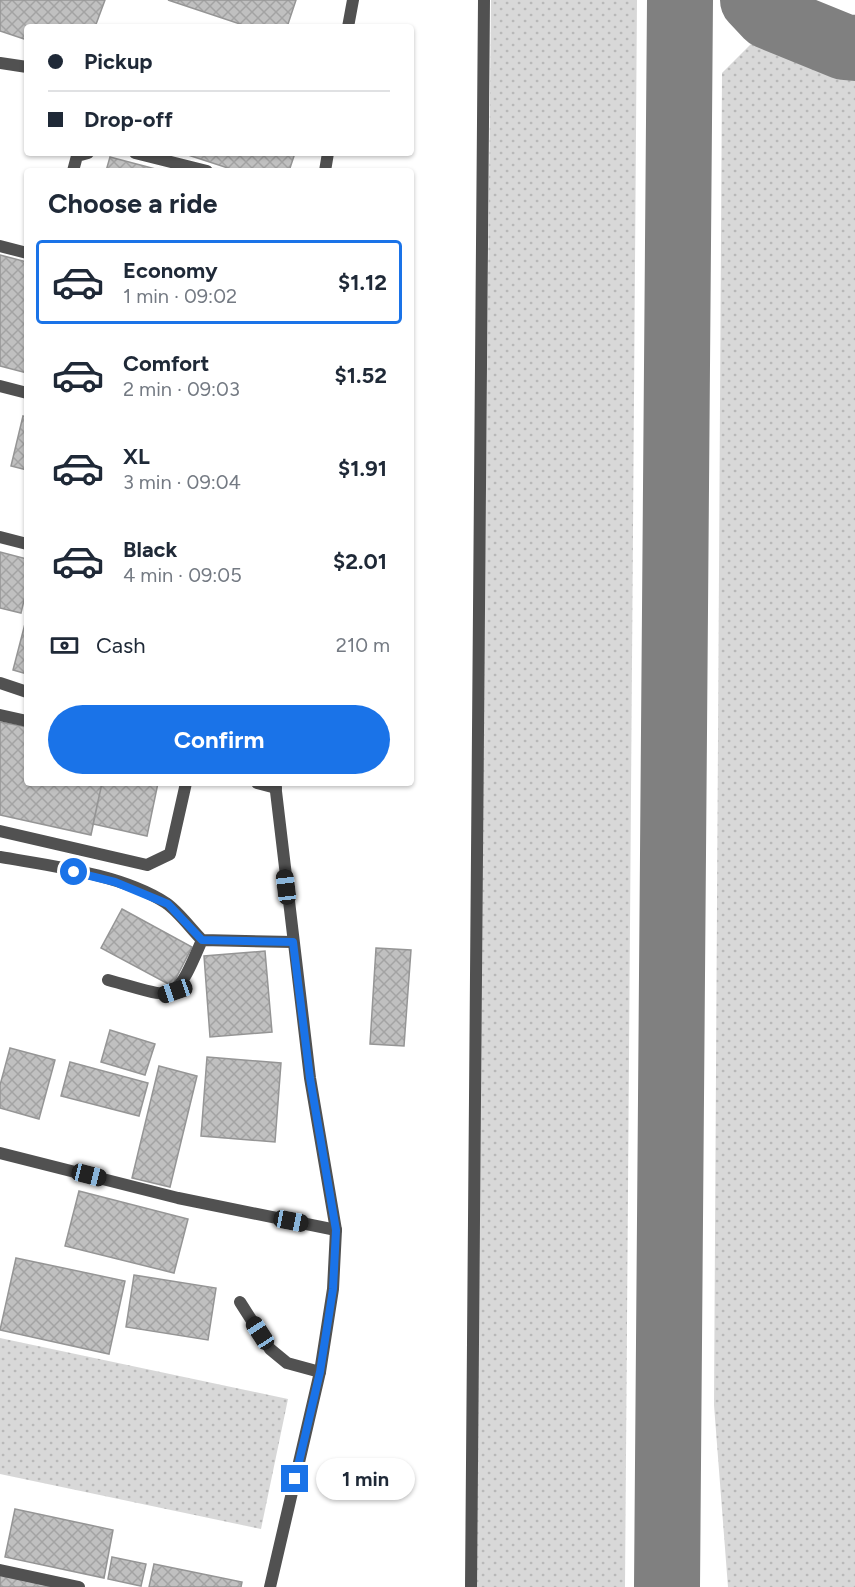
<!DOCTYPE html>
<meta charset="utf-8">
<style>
body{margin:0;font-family:Figtree,sans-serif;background:#f6f6f7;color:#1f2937;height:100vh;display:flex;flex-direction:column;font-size:22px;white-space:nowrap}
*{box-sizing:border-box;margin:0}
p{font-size:20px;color:#747a83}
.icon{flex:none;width:33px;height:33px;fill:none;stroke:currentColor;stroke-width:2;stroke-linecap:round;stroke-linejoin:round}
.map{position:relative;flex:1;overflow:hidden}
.side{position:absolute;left:24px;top:168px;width:390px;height:618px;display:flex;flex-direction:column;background:#fff;border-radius:6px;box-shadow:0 2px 4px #0004}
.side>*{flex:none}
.guide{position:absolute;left:24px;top:24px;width:390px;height:132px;border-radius:6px;box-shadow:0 2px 4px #0004;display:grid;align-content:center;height:132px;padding:0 24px;background:#fff}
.end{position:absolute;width:27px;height:27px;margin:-14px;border:8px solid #1a73e8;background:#fff;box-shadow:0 0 0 3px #fff}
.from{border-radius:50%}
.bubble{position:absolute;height:42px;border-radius:21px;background:#fff;box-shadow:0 2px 4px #0004;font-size:20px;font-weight:700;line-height:42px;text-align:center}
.car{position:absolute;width:18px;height:36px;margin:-18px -9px;border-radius:8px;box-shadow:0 0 4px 2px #0007;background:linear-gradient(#222 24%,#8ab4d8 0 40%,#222 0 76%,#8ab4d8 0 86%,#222 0)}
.guide b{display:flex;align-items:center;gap:21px;height:57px;font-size:22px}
.guide b+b{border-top:2px solid #e0e1e3}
.guide i{width:15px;height:15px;background:#1f2937}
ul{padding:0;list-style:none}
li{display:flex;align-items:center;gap:18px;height:84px;margin:0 12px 9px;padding:0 12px;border:3px solid transparent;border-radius:6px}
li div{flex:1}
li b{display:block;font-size:22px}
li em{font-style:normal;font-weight:700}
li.active{border-color:#1a73e8}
li>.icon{width:54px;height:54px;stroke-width:1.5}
h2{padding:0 24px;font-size:27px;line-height:72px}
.pay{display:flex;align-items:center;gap:15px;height:66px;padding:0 24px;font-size:22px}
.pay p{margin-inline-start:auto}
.primary-button{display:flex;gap:12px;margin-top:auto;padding:12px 24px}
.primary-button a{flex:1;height:69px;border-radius:36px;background:#1a73e8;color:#fff;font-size:24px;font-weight:700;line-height:69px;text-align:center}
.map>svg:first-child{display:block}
</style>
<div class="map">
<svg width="855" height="1587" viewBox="0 0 855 1587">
<defs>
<pattern id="grass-dots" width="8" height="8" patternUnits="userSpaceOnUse" patternTransform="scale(1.5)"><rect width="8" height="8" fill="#d8d8d8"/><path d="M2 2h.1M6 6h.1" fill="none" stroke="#b8b8b8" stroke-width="1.8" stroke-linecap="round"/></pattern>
<pattern id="building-cross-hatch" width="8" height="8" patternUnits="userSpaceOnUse" patternTransform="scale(1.5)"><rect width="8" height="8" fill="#c0c0c0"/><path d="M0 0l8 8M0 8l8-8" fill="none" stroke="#a3a3a3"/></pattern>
</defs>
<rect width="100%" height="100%" fill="#fff"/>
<!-- grass -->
<path fill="url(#grass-dots)" d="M491,0H637L625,1587H474Z
M754,41L815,68L855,75V1587H728L714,1405L722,73Z
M0,1338L288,1399L261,1529L0,1474Z"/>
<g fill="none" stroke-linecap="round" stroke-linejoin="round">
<!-- taxiway -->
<path stroke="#808080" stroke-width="66" d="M753,0L768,16L844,47L855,48
M667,1587L680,0"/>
</g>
<!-- building -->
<path fill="url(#building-cross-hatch)" stroke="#959595" stroke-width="1.5" d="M0,0H105L95,27H27V40L0,31Z
M168,0H296L287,27H249Z
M182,153H295L289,171H237Z
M110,157L163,171H106Z
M0,255L27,262V373L0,366Z
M23,416L27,417V470L11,466Z
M0,552L27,559V588L21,613L0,608Z
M27,616V674L13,670Z
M0,722L27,727V783H102L91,835L0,815Z
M102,783H158L147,836L93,824Z
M122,909L192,947L172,986L101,948Z
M376,948L411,950L404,1046L370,1044Z
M265,951L272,1032L210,1037L204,956Z
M110,1030L155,1044L145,1075L101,1062Z
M10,1048L55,1060L39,1119L0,1108V1085Z
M207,1057L281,1063L275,1142L201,1136Z
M70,1062L148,1083L139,1116L61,1096Z
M159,1066L197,1076L170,1187L132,1178Z
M79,1191L188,1219L174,1273L65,1246Z
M16,1258L125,1281L109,1354L0,1330Z
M134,1275L216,1288L208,1340L126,1327Z
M15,1509L113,1530L104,1578L5,1557Z
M112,1557L146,1564L141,1586L108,1579Z
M154,1564L242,1582L241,1587H149Z
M0,1574L54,1587H0Z"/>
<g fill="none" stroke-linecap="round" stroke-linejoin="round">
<!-- service -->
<path stroke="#515151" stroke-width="12" d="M0,63L27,67
M135,153L207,171
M73,171L77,156L88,153
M0,246L27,253
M0,386L27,393
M0,537L27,544
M0,683L27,692
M0,715L27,721
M257,783L276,788
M0,831L147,865L170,854L186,783
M0,857C51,866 122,874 166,903C179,912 191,929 202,940L293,942
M108,980C175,998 173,1008 202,940
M0,1153L178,1198L336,1230
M240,1302L270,1349L287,1363L320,1372
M0,1570L79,1587
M471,1587L484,0"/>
<!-- tertiary -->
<path stroke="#515151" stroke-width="12" d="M348,27L353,0
M325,171L328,153
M270,1587L320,1372L333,1289L336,1230L310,1078L275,783"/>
</g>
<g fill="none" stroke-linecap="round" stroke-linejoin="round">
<!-- route -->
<path stroke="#1a73e8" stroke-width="8" d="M74,872L115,882L168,904L202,940L293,942L310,1078L336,1230L333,1289L320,1372L295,1479"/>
</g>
</svg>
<i class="end from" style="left:74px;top:872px"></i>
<i class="end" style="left:295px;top:1479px"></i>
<div class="bubble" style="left:316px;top:1458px;width:99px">1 min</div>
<i class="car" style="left:286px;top:887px;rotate:353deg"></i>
<i class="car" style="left:175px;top:991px;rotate:251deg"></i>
<i class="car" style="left:89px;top:1175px;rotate:104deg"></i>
<i class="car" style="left:291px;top:1221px;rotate:101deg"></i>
<i class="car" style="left:260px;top:1333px;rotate:327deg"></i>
<div class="guide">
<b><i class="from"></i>Pickup</b>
<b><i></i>Drop-off</b>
</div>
<section class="side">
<h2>Choose a ride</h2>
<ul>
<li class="active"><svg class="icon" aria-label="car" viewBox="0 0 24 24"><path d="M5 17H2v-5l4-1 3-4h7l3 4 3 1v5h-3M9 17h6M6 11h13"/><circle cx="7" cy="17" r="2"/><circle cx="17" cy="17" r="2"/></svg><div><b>Economy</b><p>1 min · 09:02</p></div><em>$1.12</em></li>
<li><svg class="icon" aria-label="car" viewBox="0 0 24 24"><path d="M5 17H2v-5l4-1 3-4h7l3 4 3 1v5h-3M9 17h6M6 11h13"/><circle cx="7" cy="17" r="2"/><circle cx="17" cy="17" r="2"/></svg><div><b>Comfort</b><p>2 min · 09:03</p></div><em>$1.52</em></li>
<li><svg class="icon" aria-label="car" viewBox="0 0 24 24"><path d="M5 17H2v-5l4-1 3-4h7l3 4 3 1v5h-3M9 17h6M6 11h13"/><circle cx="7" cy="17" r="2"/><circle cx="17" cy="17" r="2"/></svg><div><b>XL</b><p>3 min · 09:04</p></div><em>$1.91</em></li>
<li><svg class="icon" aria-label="car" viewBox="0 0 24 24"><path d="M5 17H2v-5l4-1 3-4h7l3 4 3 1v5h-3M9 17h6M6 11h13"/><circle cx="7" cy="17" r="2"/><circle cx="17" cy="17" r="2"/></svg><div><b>Black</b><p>4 min · 09:05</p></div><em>$2.01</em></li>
</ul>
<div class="pay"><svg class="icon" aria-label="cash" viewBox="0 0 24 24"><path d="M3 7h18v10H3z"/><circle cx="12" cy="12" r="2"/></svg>Cash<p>210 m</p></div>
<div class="primary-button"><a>Confirm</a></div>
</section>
</div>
